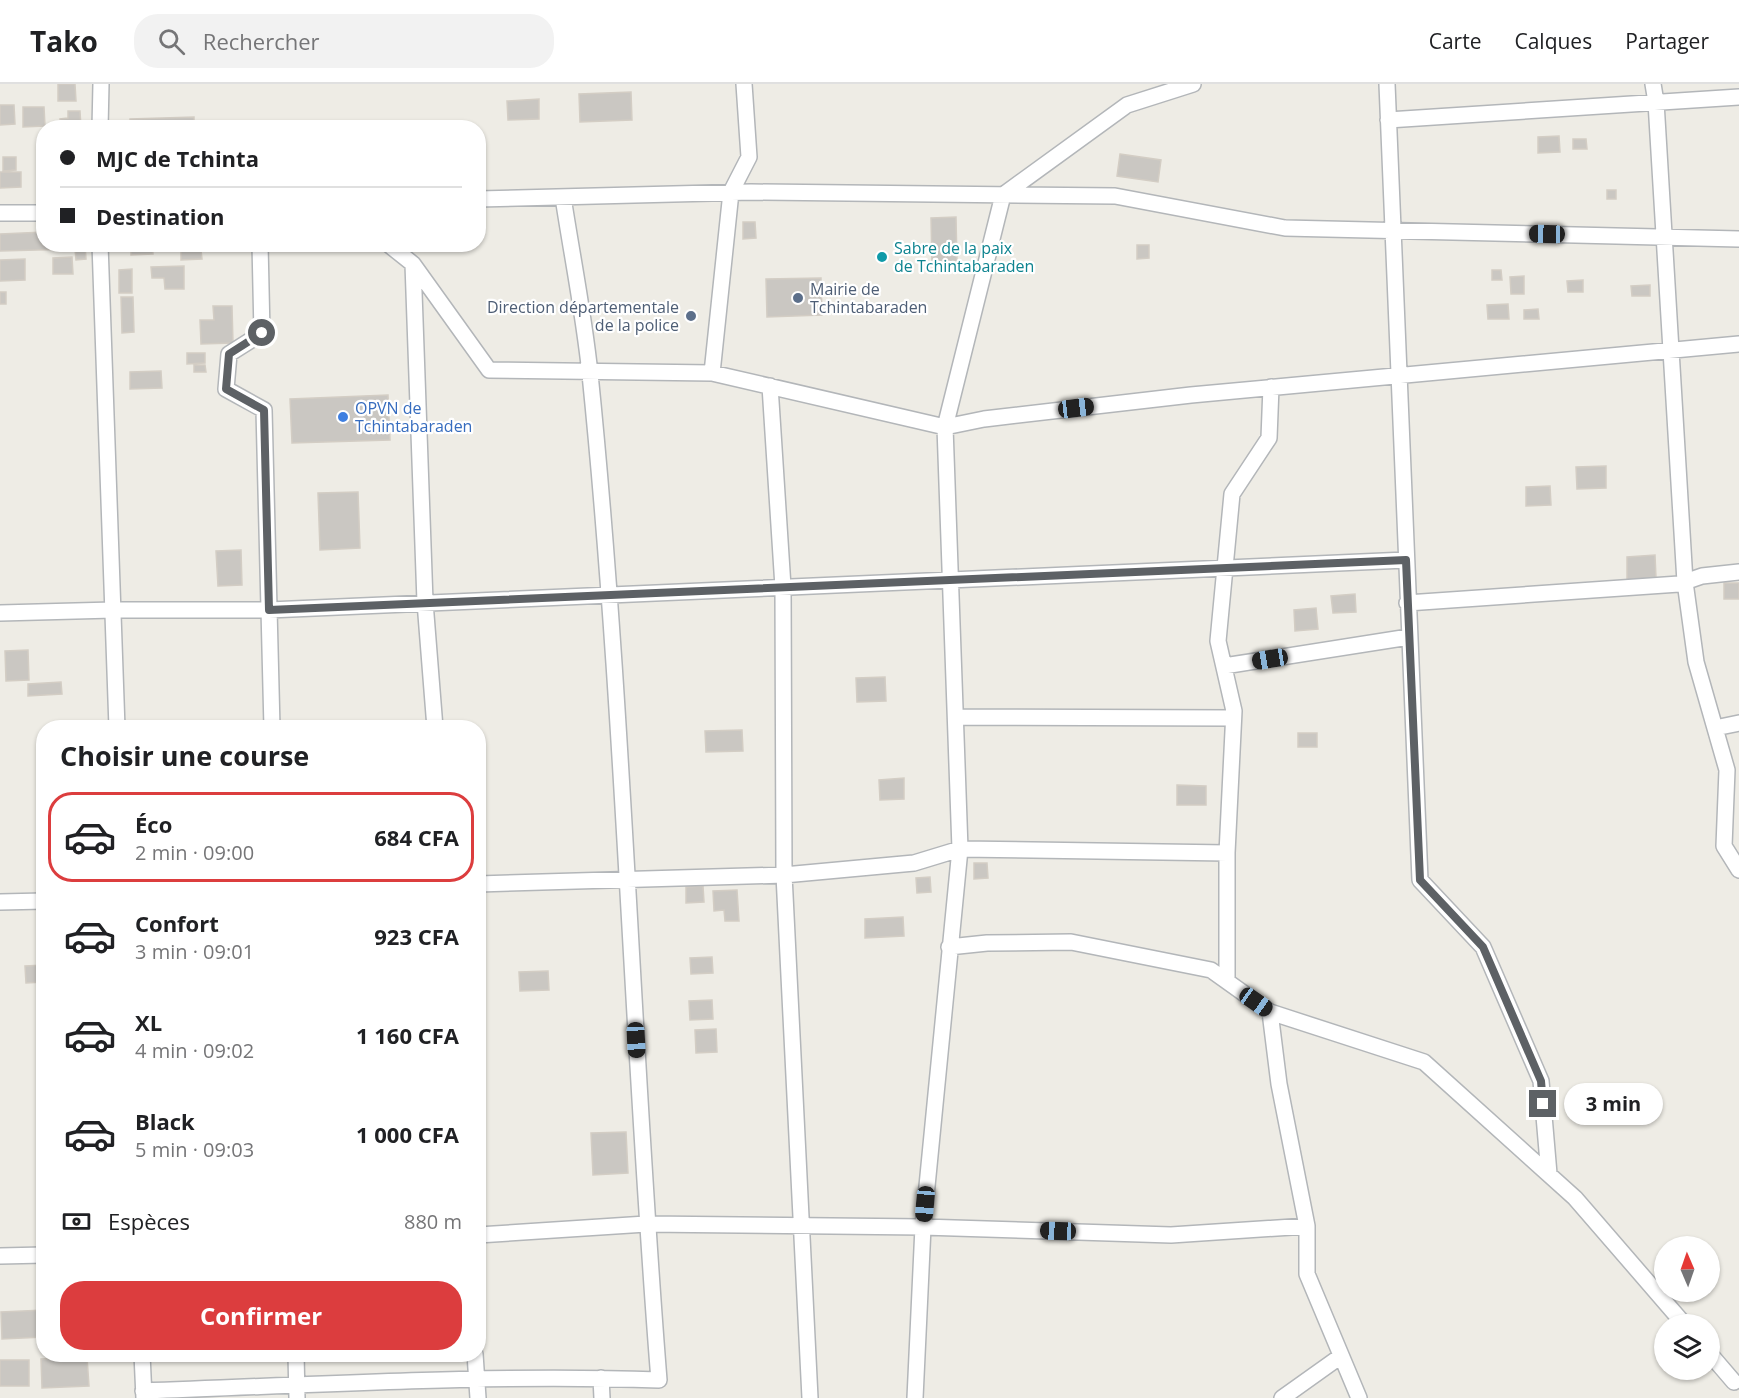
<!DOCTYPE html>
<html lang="fr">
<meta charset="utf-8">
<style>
body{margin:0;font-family:"Open Sans",sans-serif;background:#f2f2f2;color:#202124;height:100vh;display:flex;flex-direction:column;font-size:22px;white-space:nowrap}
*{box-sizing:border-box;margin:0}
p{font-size:20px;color:#757577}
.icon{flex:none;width:33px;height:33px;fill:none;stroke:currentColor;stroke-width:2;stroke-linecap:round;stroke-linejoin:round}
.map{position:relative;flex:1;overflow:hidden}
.sheet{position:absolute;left:36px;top:636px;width:450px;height:642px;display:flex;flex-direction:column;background:#fff;border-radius:24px;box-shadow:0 2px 4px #0004}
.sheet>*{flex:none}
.banner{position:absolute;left:36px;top:36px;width:450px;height:132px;border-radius:24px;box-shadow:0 2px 4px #0004;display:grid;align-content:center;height:132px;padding:0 24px;background:#fff}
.needle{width:39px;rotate:358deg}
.buttons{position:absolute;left:1654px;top:1152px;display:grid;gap:12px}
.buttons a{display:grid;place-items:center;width:66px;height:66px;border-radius:50%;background:#fff;box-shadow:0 2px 4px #0004;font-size:30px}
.end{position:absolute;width:27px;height:27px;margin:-14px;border:8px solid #5d6165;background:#fff;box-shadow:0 0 0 3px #fff}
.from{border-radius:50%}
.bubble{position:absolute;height:42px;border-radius:21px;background:#fff;box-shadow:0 2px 4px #0004;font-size:20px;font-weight:700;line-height:42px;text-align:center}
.car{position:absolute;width:18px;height:36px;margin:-18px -9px;border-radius:8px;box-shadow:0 0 4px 2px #0007;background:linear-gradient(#222 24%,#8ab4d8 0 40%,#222 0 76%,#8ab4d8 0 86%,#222 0)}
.banner b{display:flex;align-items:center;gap:21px;height:57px;font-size:22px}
.banner b+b{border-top:2px solid #e0e0e0}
.banner i{width:15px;height:15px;background:#202124}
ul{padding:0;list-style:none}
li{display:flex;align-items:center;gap:18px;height:90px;margin:0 12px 9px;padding:0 12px;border:3px solid transparent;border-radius:24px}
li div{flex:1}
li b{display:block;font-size:22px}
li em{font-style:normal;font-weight:700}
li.active{border-color:#dc3d3e}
li>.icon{width:54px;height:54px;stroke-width:1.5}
h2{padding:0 24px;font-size:27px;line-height:72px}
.pay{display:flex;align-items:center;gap:15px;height:66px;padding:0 24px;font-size:22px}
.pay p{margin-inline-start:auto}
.action{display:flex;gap:12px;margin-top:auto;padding:12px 24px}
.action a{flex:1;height:69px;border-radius:24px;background:#dc3d3e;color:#fff;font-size:24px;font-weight:700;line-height:69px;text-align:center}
header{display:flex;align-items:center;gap:36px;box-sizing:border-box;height:84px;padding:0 30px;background:#fff;border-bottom:2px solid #e0e0e0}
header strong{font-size:28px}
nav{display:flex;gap:33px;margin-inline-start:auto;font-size:21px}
.search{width:420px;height:54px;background:#f2f2f2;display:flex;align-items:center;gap:15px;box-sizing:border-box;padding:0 21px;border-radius:24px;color:#757577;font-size:22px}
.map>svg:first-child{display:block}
</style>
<header>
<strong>Tako</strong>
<div class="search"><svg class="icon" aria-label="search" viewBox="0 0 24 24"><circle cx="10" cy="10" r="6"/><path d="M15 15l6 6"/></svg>Rechercher</div>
<nav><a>Carte</a><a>Calques</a><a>Partager</a></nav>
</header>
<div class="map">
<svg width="1739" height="1314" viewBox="0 0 1739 1314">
<rect width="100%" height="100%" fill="#eeece5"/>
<!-- building -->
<path fill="#cac7c2" stroke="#d3cdc4" stroke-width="1.5" d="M58,0H75L76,17H58Z
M631,8L632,36L580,38L579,10Z
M539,15V35L508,36L507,17Z
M0,21H14L15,40L0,41Z
M23,23H44L45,42L23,43Z
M68,27H80L81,44H61L60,35L68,34Z
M194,33V44H130V35Z
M1559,52L1560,68L1538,69V53Z
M1573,55H1586L1587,65H1573Z
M1120,70L1161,76L1158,98L1117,92Z
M3,73H16V86L3,87Z
M0,88H21V103L0,104Z
M1607,106H1616V115H1607Z
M956,133L957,180L932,181L931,134Z
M743,138H755L756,154L743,155Z
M44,148V160H85L86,175L76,176L75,165L0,167V150Z
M131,160H152L153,170L131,171Z
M1137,161H1149V174L1137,175Z
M181,166H201L202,175L181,176Z
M72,173L73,190H53V174Z
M25,175V196L0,197V176Z
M184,182V205H165L164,194H152L151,183Z
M132,185V209H119V186Z
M1492,186H1501L1502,196H1492Z
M1524,192V210H1511L1510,193Z
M821,194L822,231L767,233L766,195Z
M1583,196V208H1568L1567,197Z
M1650,201V212H1632L1631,202Z
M0,208H6V220H0Z
M121,213H133L134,248L122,249Z
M1508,220L1509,235H1488L1487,221Z
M213,222H232L233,259L201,260L200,236H214Z
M1538,225L1539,235H1524V226Z
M187,269H205V279L187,280Z
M194,281H205L206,288H194Z
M161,287L162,304L130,305V288Z
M388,311L390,356L292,359L290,315Z
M1606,382V404L1577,405L1576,383Z
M1550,402L1551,421L1526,422V403Z
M358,408L360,464L320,466L318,409Z
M241,466L242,501L218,502L216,467Z
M1655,471L1656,494L1627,496V473Z
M1724,499H1739V515H1724Z
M1355,510L1356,528L1333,529L1331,512Z
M1316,524L1318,545L1295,547L1294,526Z
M28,566L29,596L6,597L5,567Z
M885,593L886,617L857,618L856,594Z
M61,598L62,610L28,612V600Z
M742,646L743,667L706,668L705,647Z
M1298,649H1317V663H1298Z
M904,694V715L880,716L879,696Z
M1177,701L1206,702V721H1177Z
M974,779H987L988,794L974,795Z
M930,793L931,808L917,809L916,794Z
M703,802L704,818L686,819V803Z
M737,806L739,837H725L724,826L714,827L713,807Z
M903,833L904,852L865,854V835Z
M712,873L713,889L691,890L690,874Z
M44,881V898L26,899L25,882Z
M548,887L549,906L520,907L519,888Z
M712,916L713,935L690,936L689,917Z
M716,945L717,968L696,969L695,946Z
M626,1048L628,1089L593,1091L591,1049Z
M44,1226V1253L2,1255L1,1228Z
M87,1273L89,1302L42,1304L41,1275Z
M0,1276H29V1302H0Z"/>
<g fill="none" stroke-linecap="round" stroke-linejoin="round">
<!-- minor casing -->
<g stroke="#b3b6b9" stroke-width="18">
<path id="minor" d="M1387,0L1420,796L1483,863L1541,997L1549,1090
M1653,0L1656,18L1685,498L1696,578L1727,686L1724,762L1739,786
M1388,36L1739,13
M100,44L101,0
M478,115L751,108L1115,112L1285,144L1739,155
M0,129H44
M100,160L117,644
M260,160L262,249L229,270L226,305L264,326L272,644
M388,160L413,180L489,286L712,289L945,343L984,335L1191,311L1739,260
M413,180L425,518L435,644
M712,289L731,108L749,73L744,0
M770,302L783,503L784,791L810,1314
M1407,519L1679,500L1702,492L1739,488
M0,529L113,526H269L1406,476
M1224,582L1409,553
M956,633L1233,634
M1715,644L1739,639
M478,800L784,791L914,779L960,765L1227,769
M0,818L44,817
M949,863L987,859L1071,858L1211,886L1270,928L1424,978L1575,1114L1684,1240
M1227,897V769L1234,627L1218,557L1232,410L1269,354L1271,303
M1270,928L1279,1000L1307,1142V1190L1359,1314
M478,1151L646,1140L923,1143L1171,1151L1307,1142
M0,1172L44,1171
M142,1270L144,1314
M296,1270L297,1314
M475,1270L478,1314
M1710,1270L1734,1298
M601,1294L602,1314
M143,1307C315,1301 487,1290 659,1296C632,961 624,624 590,290C584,231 572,172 563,113
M915,1314L923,1143L960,765L945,343L1003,111L1127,21L1193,0
M1282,1314L1341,1272"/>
</g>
<!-- minor -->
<use href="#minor" stroke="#fff" stroke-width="15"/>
</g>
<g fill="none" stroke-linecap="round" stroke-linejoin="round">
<!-- route -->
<path stroke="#5d6165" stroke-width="8" d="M262,249L229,270L226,305L264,326L269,526L1406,476L1420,796L1483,863L1541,997L1543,1020"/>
</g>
<!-- markers -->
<circle fill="#0f9aa8" stroke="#fff" stroke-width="2" cx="882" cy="173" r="6"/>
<g fill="#5c6f8a" stroke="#fff" stroke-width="2">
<circle cx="798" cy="214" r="6"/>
<circle cx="691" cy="232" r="6"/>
</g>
<circle fill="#3f7fe0" stroke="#fff" stroke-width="2" cx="343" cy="333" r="6"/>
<g text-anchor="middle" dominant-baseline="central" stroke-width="4.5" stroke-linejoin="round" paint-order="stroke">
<!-- culture labels -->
<g font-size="16" fill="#0d838f" stroke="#fff" text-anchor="start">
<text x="894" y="164">Sabre de la paix<tspan x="894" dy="18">de Tchintabaraden</tspan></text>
</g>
<!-- service labels -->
<g font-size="16" fill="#4e5e75" stroke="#fff" text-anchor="start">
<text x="810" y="205">Mairie de<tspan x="810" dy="18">Tchintabaraden</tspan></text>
<text x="679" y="223" text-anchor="end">Direction départementale<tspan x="679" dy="18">de la police</tspan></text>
</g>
<!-- shop labels -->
<g font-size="16" fill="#366cbe" stroke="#fff" text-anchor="start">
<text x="355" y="324">OPVN de<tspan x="355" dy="18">Tchintabaraden</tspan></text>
</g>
</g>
</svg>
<div class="buttons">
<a><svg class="needle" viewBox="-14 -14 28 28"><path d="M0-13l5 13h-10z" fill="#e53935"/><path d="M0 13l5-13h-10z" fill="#757577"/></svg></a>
<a><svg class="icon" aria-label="layers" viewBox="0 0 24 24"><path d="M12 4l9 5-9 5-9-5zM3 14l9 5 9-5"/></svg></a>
</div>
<i class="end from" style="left:262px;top:249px"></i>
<i class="end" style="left:1543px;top:1020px"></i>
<div class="bubble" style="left:1564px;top:999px;width:99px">3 min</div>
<i class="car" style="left:1547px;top:150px;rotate:271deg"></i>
<i class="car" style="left:1076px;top:324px;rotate:83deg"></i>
<i class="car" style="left:1270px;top:575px;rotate:261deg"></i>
<i class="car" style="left:1256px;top:918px;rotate:125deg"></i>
<i class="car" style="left:636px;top:956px;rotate:177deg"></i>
<i class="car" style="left:925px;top:1120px;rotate:185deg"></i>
<i class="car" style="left:1058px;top:1147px;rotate:272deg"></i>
<div class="banner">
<b><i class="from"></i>MJC de Tchinta</b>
<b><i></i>Destination</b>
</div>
<section class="sheet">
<h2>Choisir une course</h2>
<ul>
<li class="active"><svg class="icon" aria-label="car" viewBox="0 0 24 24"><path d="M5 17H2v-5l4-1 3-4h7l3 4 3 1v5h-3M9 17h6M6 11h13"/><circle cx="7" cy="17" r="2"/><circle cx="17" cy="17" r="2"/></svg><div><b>Éco</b><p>2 min · 09:00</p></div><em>684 CFA</em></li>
<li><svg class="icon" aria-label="car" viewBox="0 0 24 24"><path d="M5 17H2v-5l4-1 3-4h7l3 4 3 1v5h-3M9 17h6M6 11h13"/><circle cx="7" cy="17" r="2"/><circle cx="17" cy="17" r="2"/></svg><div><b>Confort</b><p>3 min · 09:01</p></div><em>923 CFA</em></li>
<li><svg class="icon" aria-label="car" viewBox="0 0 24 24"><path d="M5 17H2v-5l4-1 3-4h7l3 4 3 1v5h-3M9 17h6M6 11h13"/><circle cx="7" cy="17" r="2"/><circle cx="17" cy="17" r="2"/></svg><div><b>XL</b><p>4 min · 09:02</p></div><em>1 160 CFA</em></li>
<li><svg class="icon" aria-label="car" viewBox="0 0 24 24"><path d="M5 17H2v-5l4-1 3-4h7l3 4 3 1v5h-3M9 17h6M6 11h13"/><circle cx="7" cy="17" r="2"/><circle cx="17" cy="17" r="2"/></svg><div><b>Black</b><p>5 min · 09:03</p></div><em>1 000 CFA</em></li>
</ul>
<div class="pay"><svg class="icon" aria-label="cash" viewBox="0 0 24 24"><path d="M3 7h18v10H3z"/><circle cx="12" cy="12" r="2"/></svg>Espèces<p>880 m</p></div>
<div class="action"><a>Confirmer</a></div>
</section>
</div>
